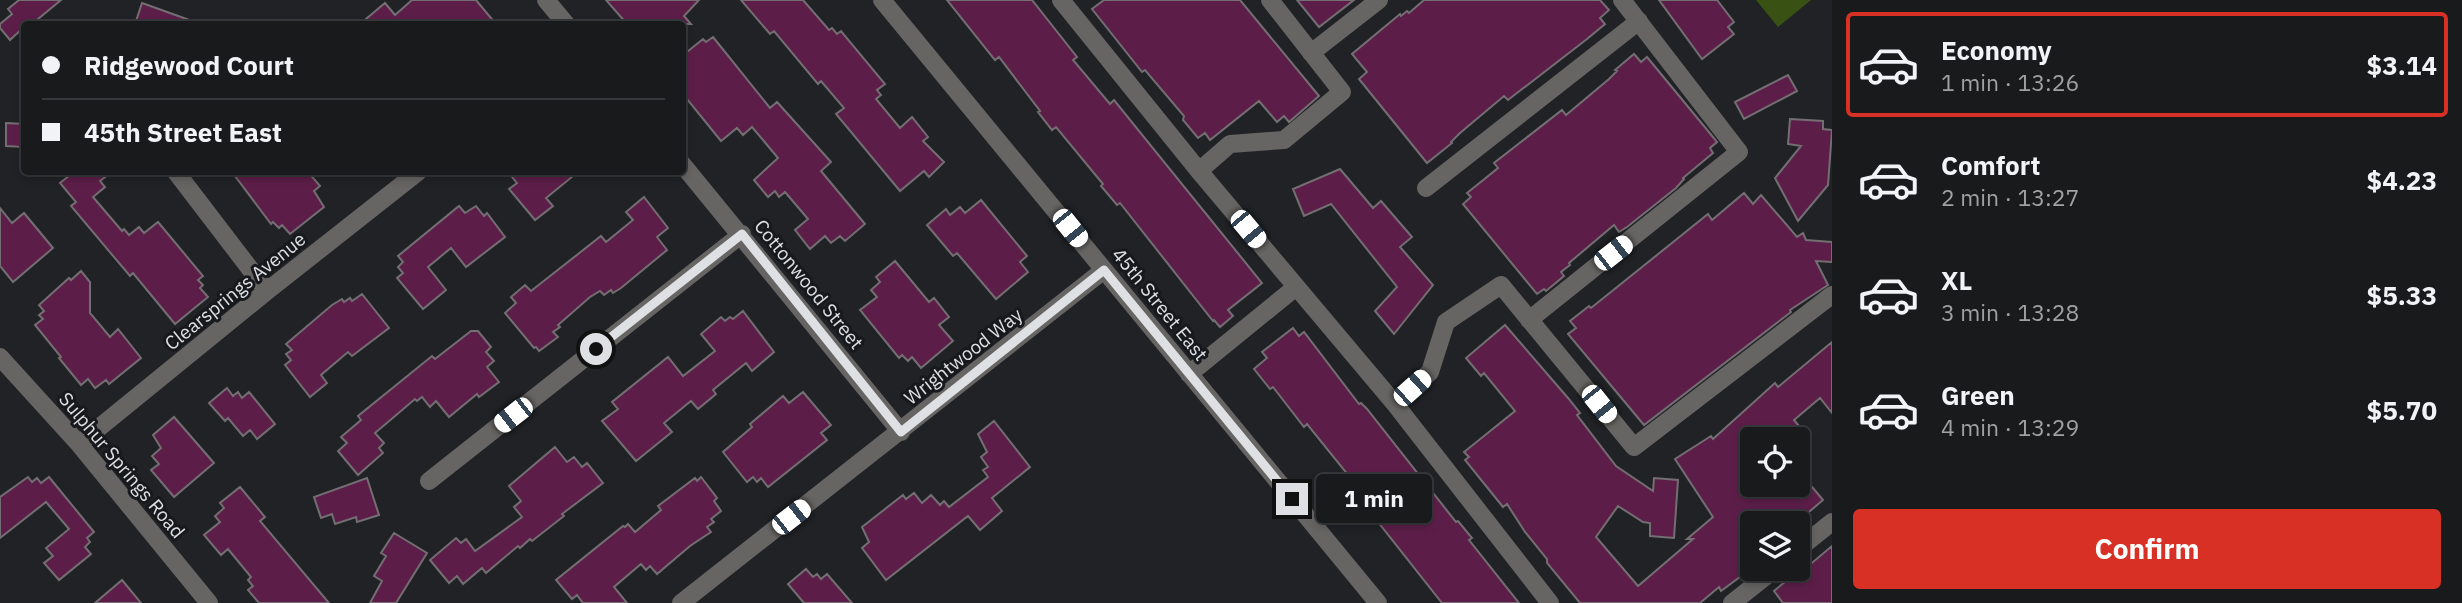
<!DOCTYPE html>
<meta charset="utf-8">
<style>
body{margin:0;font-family:"IBM Plex Sans",sans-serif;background:#212325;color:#f1f3f6;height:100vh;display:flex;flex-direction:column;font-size:26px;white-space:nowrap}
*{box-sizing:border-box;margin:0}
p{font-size:23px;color:#9fa1a3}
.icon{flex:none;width:38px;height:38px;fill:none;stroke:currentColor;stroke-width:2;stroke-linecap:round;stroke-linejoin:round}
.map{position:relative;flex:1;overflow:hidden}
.drawer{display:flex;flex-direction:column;background:#181a1c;width:630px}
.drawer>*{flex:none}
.top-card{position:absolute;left:21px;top:21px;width:665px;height:154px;border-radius:7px;box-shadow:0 4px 10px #0003,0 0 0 2px #36383b;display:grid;align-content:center;height:154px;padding:0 21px;background:#181a1c}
.buttons{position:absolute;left:1740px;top:427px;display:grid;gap:14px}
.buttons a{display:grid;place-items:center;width:70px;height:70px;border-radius:7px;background:#181a1c;box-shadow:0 4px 10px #0003,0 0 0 2px #36383b;font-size:35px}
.end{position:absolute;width:32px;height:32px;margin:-16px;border:9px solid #dfe0e3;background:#111;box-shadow:0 0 0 4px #111}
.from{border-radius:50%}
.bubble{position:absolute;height:49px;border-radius:7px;background:#181a1c;box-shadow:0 4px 10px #0003,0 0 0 2px #36383b;font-size:23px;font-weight:800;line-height:49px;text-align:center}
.car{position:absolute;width:21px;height:42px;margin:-21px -10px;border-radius:9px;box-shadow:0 0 5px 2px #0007;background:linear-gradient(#fff 24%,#345 0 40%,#fff 0 76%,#345 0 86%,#fff 0)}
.top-card b{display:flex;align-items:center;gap:24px;height:66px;font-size:26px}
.top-card b+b{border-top:2px solid #36383b}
.top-card i{width:18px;height:18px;background:#f1f3f6}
ul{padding:12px 0 0;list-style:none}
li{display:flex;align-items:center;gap:21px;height:105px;margin:0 14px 10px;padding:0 7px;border:4px solid transparent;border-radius:7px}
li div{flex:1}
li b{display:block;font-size:26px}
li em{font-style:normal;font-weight:800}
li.current{border-color:#d93025}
li>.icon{width:63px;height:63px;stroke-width:1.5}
.action{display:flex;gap:14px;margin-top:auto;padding:14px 21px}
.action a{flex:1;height:80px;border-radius:7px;background:#d93025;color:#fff;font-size:28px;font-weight:800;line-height:80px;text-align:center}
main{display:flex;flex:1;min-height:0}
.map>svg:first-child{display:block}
</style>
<main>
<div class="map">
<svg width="1832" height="603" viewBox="0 0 1832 603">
<rect width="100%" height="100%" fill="#202226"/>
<!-- green -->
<path fill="#395213" d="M1756,0H1811L1778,27Z"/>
<!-- building -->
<path fill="#5c1e49" stroke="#736e71" stroke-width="2" d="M19,0H61L32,24H24V30L23,28L10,40L0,28V24L12,14L8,9Z
M412,0H476L496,24H360L385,3L395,15Z
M606,0H699L684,16L691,24H627Z
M741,0H803L829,30L832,28L837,34L841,31L885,84L877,90L881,95L876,99L900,128L912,117L928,137L923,141L944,162L929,177L924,171L900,191L836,114L844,108L821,81L818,84L774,31L770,34Z
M947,0H1032L1077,57L1073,60L1110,104L1114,100L1262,283L1228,310L1233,316L1220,327L1214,320L1213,321L1120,203L1117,205L1101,186L1103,184L1056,127L1052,130L1038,112L1040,111L999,57L995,60Z
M1104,0H1240L1319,96L1289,122L1284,116L1277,122L1259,101L1210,140L1205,133L1198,138L1183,120L1184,116L1145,70L1142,72L1092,9Z
M1297,0H1354L1319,27Z
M1424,0H1600L1609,10L1600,18L1605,24L1587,39L1508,100L1504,96L1460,133L1451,142L1452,143L1427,163L1359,79L1367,72L1352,54L1400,14L1401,16L1407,11L1409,13Z
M1659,0H1717L1734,22L1728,27L1734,34L1702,59Z
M142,3L195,22V24H135Z
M713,37L770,108L777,102L831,162L821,171L865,224L845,241L840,236L831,243L825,236L810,249L795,230L808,219L785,192L779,197L775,191L768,197L754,180L778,158L752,127L743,135L737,128L721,141L682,93V56L703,39L706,42Z
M1634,54L1641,62L1647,57L1713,137L1717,142L1710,148L1713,153L1683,178L1684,179L1676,188L1627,227L1619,232L1614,225L1569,263L1570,265L1561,272L1564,276L1546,291L1544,289L1537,294L1463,204L1471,197L1467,193L1498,168L1494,163L1562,110L1566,115L1609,79L1617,71L1615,70Z
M1788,75L1797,91L1744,119L1735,102Z
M1790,119L1823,121V129L1832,130L1828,185L1798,221L1775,178L1801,146L1788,144Z
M6,123L24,124V147L6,146Z
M1340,169L1373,208L1381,201L1412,237L1400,247L1433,285L1394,334L1375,311L1397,287L1331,204L1304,216L1293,189Z
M74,172H112L100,181L105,187L93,197L122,231L124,229L129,235L139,227L144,233L158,222L203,276L198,280L203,285L200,288L208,297L175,324L133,273L130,276L71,206L76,202L60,183Z
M232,172H308L320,186L314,191L324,207L290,234L282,225L279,228L273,222L271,224Z
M508,172H578L546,198L553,206L535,220L509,189L517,183Z
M1744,193L1753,204L1761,195L1797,237L1803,233L1806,240L1832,242V262L1816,261L1828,285L1790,310L1791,312L1644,425L1568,334L1576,328L1570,321L1589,306L1591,308L1708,214L1712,220Z
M644,197L668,228L657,237L667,250L621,288L613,293L611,290L604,295L600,291L590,297L558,325L560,327L553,332L558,337L539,351L536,347L534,348L505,313L516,303L511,297L525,285L531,291L601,236L606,242L633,220L626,212Z
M981,200L1027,256L1020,262L1028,272L996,299L957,253L953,256L927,225L946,209L950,215L960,207L965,213Z
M459,206L465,213L476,206L484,216L487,213L505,237L466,267L451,248L428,267L446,290L423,309L397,278L403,273L398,267L403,262L398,256Z
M0,208L12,223L24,213L53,248L13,282L0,266Z
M895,261L929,302L934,298L949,317L939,325L953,341L921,368L912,357L908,361L902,355L899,358L860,310L877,297L871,290L880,282L876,277Z
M81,271L90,282V313L110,337L118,329L141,358L109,384L106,380L95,388L88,379L81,385L59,358L61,357L35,325L43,319L39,315L44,311L39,305L69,278L71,280Z
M362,294L389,328L352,356L348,352L321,375L327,383L310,397L285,365L291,360L286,354L292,350L286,344L332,305L342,299L344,302L350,298L352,301Z
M743,311L774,352L752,371L746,363L713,390L716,394L698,409L691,401L664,423L672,432L636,461L602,421L618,409L612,402L668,357L683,376L715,351L701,334L721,317L725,321L730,317L733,319Z
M1505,325L1568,398L1580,413L1577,415L1616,466L1653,491L1654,478L1678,480L1674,538L1650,536V523L1643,522L1618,506L1596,537L1638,586L1693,539H1687L1713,517L1675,459L1711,436L1713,439L1775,383L1778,387L1832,342V413L1820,398L1794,420L1810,439H1752V485H1797V469L1823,500L1796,523H1752V568L1721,591L1719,587L1700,603H1580L1547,563V559L1525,532L1507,504L1503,507L1465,460L1469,457L1464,452L1515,411L1484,373L1481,376L1466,358Z
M1293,328L1299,336L1304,332L1359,404L1361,403L1367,409L1456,522L1458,521L1472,538L1469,540L1519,603H1442L1359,498L1350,505L1338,491L1347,483L1344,480L1349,476L1307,424L1304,427L1273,387L1270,389L1254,369L1267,358L1262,352Z
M471,331H478L491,347L486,352L494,361L487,367L499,382L479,397L477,394L449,417L436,401L430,407L422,397L417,401L415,399L375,433L384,443L379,448L383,453L358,475L338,451L347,443L341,437L361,420L358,416L432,356L435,359Z
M227,388L233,396L238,392L242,398L249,392L275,424L257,439L250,430L243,436L228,418L225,421L209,403Z
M803,392L831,425L821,433L827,440L768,487L761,478L757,482L753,477L747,482L723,452L752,427L750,424L783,396L789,403Z
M174,417L214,463L174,497L151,470L159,464L152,456L161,448L153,435Z
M994,421L1030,467L992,498L1002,511L980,530L968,516L886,580L862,548L869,542L862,527L903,495L906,499L914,493L922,503L931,495L940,505L944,501L949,507L988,477L983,470L988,467L981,457L987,452L978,434Z
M555,447L567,462L574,457L582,467L587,463L603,483L562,514L564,516L532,541L530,539L520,548L518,546L486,573L482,568L463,584L457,576L449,583L430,560L456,538L461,543L466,539L475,551L522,517L514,507L521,501L509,486Z
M28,477L32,482L37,478L41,483L49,477L94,532L87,538L90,542L85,547L91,554L59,580L44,563L53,556L46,548L69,529L46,502L0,538V497Z
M701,477L717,498L714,501L721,511L711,519L714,522L707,527L711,532L690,546L657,574L650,566L646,570L641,564L614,587L627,603H583L577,595L572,599L556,580L623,526L625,527L628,524L635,532L661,510L658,506L695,478L697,481Z
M367,478L379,515L357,522L356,517L335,524L332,514L321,518L314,497Z
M240,487L265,517L260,521L329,603H259L248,590L253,586L248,580L251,577L228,549L221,555L204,535L220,522L215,516L224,508L220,503Z
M394,533L427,553L396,603H370L382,581L374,576L386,556L381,553Z
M1832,546V603H1783L1774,591L1792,576L1794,578Z
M806,569L813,577L817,574L821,579L827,574L852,603H804L788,584Z
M122,580L141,603H95Z"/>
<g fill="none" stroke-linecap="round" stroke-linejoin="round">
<!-- minor -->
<path stroke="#676563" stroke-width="18" d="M546,0L566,24
M882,0L1378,603
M1061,0L1199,171L1395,404L1550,603
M1311,53L1379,0
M682,164L901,432
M1199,171L1230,144L1284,140L1342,92L1270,0
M176,172L267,291
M1426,188L1639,21
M1529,320L1739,152L1622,0
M0,357L79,444L209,603
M1189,374L1296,287
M1395,404L1430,372L1446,322L1501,285L1634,447L1832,295
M79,444L267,291L418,172
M429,481L742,234
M1797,550L1832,522
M681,603L1104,270
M1732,603L1775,569"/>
</g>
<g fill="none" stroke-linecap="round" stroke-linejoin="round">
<!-- route -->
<path stroke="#dfe0e3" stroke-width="9" d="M596,349L742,234L901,432L1104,270L1292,499"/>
</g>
<g text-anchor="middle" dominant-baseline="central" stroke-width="6" stroke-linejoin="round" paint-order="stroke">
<!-- street labels -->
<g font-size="19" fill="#dfe0e3" stroke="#17191d">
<text transform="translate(809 284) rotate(51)">Cottonwood Street</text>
<text transform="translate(235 291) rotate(-39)">Clearsprings Avenue</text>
<text transform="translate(1160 304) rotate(51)">45th Street East</text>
<text transform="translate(963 356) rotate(-38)">Wrightwood Way</text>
<text transform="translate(122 465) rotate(50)">Sulphur Springs Road</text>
</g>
</g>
</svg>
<div class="buttons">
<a><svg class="icon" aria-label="locate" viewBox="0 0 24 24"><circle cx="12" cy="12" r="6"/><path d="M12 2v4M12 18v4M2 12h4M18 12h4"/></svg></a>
<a><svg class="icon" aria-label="layers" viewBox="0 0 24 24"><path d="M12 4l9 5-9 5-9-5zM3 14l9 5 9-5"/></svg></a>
</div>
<i class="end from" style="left:596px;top:349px"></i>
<i class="end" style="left:1292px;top:499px"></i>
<div class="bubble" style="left:1316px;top:474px;width:116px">1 min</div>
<i class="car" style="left:1070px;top:228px;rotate:141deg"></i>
<i class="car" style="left:1248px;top:229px;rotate:140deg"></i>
<i class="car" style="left:1613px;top:253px;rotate:52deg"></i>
<i class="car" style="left:1412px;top:388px;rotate:48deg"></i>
<i class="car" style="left:1599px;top:404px;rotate:141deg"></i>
<i class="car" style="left:513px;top:415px;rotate:232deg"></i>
<i class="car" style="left:791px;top:517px;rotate:52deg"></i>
<div class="top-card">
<b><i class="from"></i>Ridgewood Court</b>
<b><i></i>45th Street East</b>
</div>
</div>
<section class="drawer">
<ul>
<li class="current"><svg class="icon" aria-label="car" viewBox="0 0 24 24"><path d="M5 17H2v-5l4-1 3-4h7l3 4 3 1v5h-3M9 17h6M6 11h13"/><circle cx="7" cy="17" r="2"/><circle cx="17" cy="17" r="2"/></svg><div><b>Economy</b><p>1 min · 13:26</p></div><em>$3.14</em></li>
<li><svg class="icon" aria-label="car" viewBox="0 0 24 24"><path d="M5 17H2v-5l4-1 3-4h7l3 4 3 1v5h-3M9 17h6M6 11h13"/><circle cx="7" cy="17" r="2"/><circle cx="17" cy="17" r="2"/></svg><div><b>Comfort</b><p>2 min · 13:27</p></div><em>$4.23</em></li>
<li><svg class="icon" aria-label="car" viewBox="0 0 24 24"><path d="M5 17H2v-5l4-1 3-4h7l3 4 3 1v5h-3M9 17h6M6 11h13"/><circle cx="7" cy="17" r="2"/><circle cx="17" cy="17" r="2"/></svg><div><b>XL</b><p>3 min · 13:28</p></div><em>$5.33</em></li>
<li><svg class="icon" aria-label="car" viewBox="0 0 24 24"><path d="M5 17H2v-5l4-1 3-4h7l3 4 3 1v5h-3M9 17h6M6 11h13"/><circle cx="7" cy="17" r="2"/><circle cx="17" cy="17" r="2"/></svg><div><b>Green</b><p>4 min · 13:29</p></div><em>$5.70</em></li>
</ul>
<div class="action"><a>Confirm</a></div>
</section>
</main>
